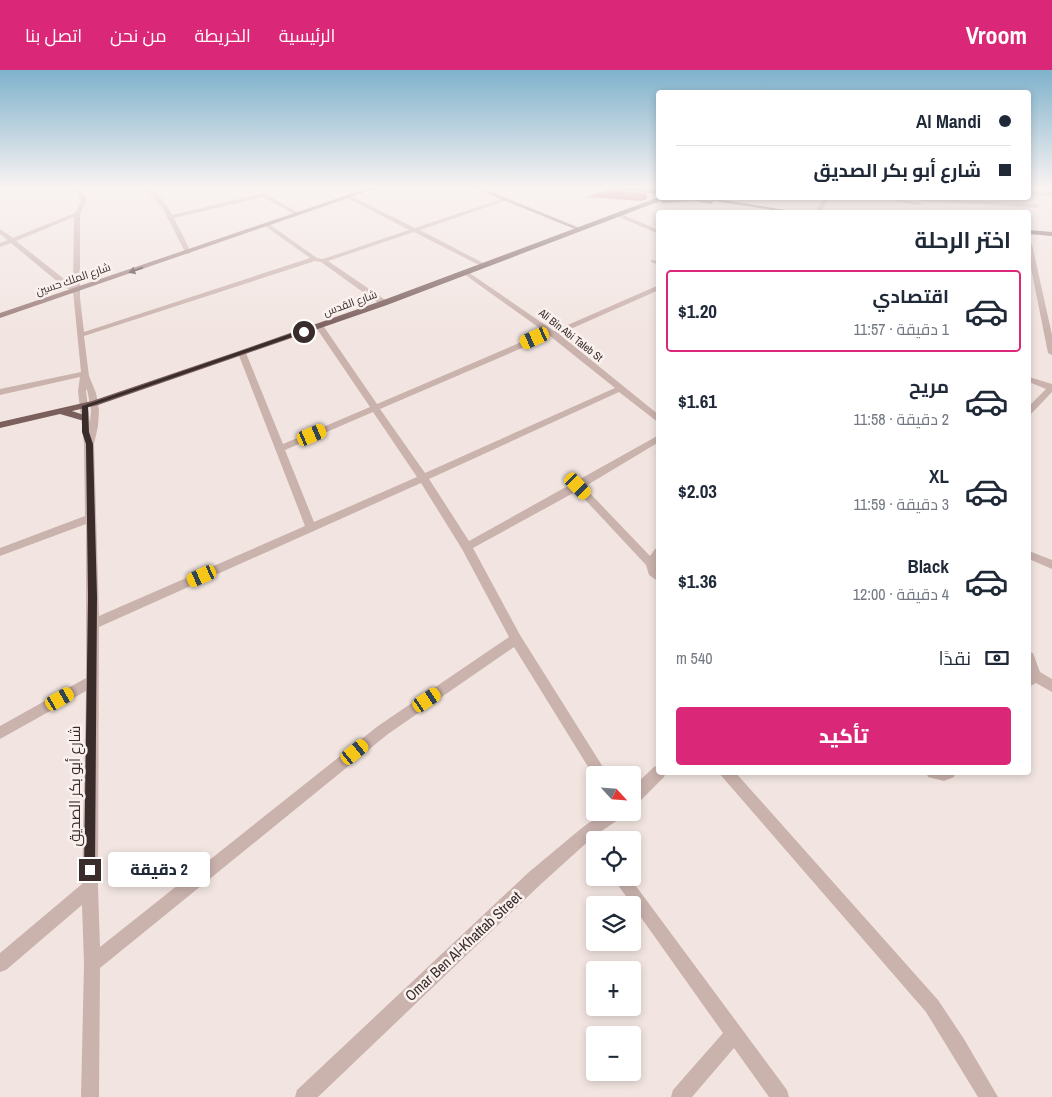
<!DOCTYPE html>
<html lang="ar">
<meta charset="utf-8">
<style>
body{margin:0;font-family:"Archivo Narrow",Cairo,sans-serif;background:#f6f6f7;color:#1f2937;direction:rtl;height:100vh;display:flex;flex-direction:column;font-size:19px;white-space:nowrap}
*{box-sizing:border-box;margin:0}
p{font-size:16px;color:#747a83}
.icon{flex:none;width:28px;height:28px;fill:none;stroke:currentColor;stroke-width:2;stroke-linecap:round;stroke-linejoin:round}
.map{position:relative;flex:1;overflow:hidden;direction:ltr}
.details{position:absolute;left:656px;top:140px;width:375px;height:565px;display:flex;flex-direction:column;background:#fff;border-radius:5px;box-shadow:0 2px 8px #0003;direction:rtl}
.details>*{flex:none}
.top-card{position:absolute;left:656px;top:20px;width:375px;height:110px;border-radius:5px;box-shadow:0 2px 8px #0003;direction:rtl;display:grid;align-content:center;height:110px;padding:0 20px;background:#fff}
.needle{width:32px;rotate:116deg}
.buttons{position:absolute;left:586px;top:696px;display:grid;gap:10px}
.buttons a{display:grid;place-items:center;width:55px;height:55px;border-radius:5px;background:#fff;box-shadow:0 2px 8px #0003;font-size:25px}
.end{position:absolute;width:22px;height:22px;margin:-11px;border:6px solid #392c2b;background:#fff;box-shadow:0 0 0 2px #fff}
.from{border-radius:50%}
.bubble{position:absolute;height:35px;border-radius:5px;background:#fff;box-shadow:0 2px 8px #0003;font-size:16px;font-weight:800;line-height:35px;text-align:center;direction:rtl}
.car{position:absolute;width:15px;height:30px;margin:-15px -8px;border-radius:6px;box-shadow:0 0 4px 1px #0007;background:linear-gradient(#f5c518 24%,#345 0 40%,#f5c518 0 76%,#345 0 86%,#f5c518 0)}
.top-card b{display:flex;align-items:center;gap:18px;height:48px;font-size:19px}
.top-card b+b{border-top:1px solid #e0e1e3}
.top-card i{width:12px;height:12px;background:#1f2937}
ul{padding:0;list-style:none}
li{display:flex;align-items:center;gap:15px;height:82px;margin:0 10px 8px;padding:0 10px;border:2px solid transparent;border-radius:5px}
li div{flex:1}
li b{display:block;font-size:19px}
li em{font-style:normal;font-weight:800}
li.selected{border-color:#db2777}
li>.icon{width:45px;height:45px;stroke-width:1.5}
h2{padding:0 20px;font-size:22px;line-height:60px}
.pay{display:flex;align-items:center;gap:12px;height:55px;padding:0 20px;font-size:19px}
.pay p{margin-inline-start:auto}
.action{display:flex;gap:10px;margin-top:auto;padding:10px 20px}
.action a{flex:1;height:58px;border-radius:5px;background:#db2777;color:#fff;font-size:20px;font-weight:800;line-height:58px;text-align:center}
header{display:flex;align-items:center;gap:30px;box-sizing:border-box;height:70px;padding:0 25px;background:#db2777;color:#fff}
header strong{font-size:24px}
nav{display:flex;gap:28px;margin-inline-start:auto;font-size:18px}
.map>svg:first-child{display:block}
</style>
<header>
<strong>Vroom</strong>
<nav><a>الرئيسية</a><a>الخريطة</a><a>من نحن</a><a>اتصل بنا</a></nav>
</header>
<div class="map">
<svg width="1052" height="1027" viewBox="0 0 1052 1027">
<rect width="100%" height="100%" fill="#f2e5e1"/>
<!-- building -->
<path fill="#bf5256" d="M608,119L647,124V129L642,131L587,127Z"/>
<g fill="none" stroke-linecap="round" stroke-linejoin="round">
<!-- minor -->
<path fill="#cab2ad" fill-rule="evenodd" d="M79,116H86L81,120L87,130L80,144V228L84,262L310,188L265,156V154H269L317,188L323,189L409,160L347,128V126H351L415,158L505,128L510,129L420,160L485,194V196H481L414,162L328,191L387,231V235H381L321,192L315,191L84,266L89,306L96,323L99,340L98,356L94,374L99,546L305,456L238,283L239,281L246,283L283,374L370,337L315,256L316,254H322L377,334L545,262L464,204V202H468L554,261L659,215V220L559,264L659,345V353L619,322L429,409L469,471L659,365V372L584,417L650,486L655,479L659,478V490L657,493L659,512L649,505L646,495L577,421L473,478L520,565L608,705H595V708L514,577L388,664L100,898L99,1027H81L84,894L82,835L6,900L0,902V883L82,814L86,621L0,669V656L86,608V454L0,486V478L85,446L84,374L78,321L80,307L0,325V319L81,302L73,221L64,217L11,173L0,177V173L8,170L0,164V159L13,168L75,143L81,130L75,119ZM74,147L73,216L16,171ZM550,266L615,318L425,403L380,339ZM87,319L91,340L90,353L86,321ZM373,342L417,407L314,452L285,380ZM421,413L462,479L509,567L378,656L100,877L98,818L99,557Z
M142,116C156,116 165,134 172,145L264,123L301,144L296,145L263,127L174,148L191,182L188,184L185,182L162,137Z
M1029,121L1052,122V126L1029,125Z
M824,128H829L821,142H815Z
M879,128H891L922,133L919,135Z
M919,128L1037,134L1040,136L1037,138L921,131Z
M619,145H623L659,160V164L619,147Z
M1029,172L1032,174L1052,265V285L1048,283L1029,188Z
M651,190L659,191V195L651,192Z
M1029,307L1052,314V322L1032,343L1029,344V336L1046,319L1029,312Z
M1029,481L1052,490V499L1029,489Z
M1029,582L1033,583L1040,602L1052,609V622L1036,613L1029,617Z
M659,695V702H666L664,707L637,734L632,736V718L654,697Z
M718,702H735L938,930L964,969L998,1027H978L926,942Z
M926,702H956L954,707L944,711L928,707Z
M604,742H624L622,747L593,767L541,814L318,1027H295L297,1020L529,802L583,757Z
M613,808H630L787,1020L789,1027H769L734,978L692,1027H671L673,1020L723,963Z"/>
<!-- secondary -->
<path fill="#9e817e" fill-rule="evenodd" d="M374,116H383L0,248V243Z
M469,116H477L582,159L577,160Z"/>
<!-- primary -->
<path fill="#7a5f5d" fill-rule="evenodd" d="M606,116L659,120V124L609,118Z
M659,127L666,128L665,129L713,128L797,142H785L714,131L711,134L695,131L663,133L660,131L387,235L98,335L72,341L87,346V350L84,351L60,344L0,358V352L92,331L239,281L381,231Z
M1029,160L1052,162V166L1029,164Z"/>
</g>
<!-- one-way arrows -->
<defs><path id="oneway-solid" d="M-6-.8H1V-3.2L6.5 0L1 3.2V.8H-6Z" transform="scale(1.25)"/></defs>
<use fill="#524140" href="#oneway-solid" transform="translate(136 200) rotate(161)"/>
<!-- sky -->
<linearGradient id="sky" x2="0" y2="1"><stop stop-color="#7fb2cc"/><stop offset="0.45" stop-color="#f9f3f2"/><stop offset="1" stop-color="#f9f3f2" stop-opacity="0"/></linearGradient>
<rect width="1052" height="260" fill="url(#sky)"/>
<!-- route -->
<path fill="#392c2b" d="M302,260L306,262L88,337L89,362L93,374L97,527L95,800L94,803L90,805L86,803L84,800L88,527L86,374L82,362V336Z"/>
<g text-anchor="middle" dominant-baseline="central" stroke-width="5" stroke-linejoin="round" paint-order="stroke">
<!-- far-street labels -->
<g font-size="11" fill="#392c2b" stroke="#faf1ee">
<text transform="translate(73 209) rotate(-19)">شارع الملك حسين</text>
<text transform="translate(350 233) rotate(-20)">شارع القدس</text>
<text transform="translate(571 265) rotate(38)">Ali Bin Abi Taleb St</text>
</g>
<!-- near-street labels -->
<g font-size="15" fill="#392c2b" stroke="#faf1ee">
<text transform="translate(74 716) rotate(-90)">شارع أبو بكر الصديق</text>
<text transform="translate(463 876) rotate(-43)">Omar Ben Al-Khattab Street</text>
</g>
</g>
</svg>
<div class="buttons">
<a><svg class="needle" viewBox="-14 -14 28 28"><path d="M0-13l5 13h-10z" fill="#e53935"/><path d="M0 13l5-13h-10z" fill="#747a83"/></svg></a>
<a><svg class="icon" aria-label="locate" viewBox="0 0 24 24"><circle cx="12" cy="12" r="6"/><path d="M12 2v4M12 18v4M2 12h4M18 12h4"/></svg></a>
<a><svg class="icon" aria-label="layers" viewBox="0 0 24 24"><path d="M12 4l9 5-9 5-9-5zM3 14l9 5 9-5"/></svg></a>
<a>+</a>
<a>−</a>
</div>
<i class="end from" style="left:304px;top:262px"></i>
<i class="end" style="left:90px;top:800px"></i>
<div class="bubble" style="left:108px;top:782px;width:102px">2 دقيقة</div>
<i class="car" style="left:535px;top:268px;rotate:246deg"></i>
<i class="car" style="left:312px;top:365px;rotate:67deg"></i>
<i class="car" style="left:578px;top:416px;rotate:136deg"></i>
<i class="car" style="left:202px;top:506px;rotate:246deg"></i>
<i class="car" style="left:60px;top:629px;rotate:60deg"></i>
<i class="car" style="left:427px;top:630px;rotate:56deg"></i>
<i class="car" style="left:355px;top:682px;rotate:51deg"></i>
<div class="top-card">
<b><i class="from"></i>Al Mandi</b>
<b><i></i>شارع أبو بكر الصديق</b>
</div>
<section class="details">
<h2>اختر الرحلة</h2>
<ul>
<li class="selected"><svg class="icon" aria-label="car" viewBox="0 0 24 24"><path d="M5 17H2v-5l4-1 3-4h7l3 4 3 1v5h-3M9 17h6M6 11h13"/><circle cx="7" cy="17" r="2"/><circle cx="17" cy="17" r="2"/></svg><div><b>اقتصادي</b><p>1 دقيقة · 11:57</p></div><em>$1.20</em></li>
<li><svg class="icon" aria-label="car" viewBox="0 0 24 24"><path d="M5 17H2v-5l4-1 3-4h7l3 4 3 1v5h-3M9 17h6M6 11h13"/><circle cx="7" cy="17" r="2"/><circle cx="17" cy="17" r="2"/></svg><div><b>مريح</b><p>2 دقيقة · 11:58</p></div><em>$1.61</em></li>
<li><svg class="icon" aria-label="car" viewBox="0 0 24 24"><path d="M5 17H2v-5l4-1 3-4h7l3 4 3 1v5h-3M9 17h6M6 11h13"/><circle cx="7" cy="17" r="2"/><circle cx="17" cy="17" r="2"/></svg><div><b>XL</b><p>3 دقيقة · 11:59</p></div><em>$2.03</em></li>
<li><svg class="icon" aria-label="car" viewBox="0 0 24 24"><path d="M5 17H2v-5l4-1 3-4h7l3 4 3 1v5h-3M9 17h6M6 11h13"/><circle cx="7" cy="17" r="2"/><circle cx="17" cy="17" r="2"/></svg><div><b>Black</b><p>4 دقيقة · 12:00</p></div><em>$1.36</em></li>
</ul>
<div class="pay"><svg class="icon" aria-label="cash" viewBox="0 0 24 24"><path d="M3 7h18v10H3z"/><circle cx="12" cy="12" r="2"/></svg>نقدًا<p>540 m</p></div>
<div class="action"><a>تأكيد</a></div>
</section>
</div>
